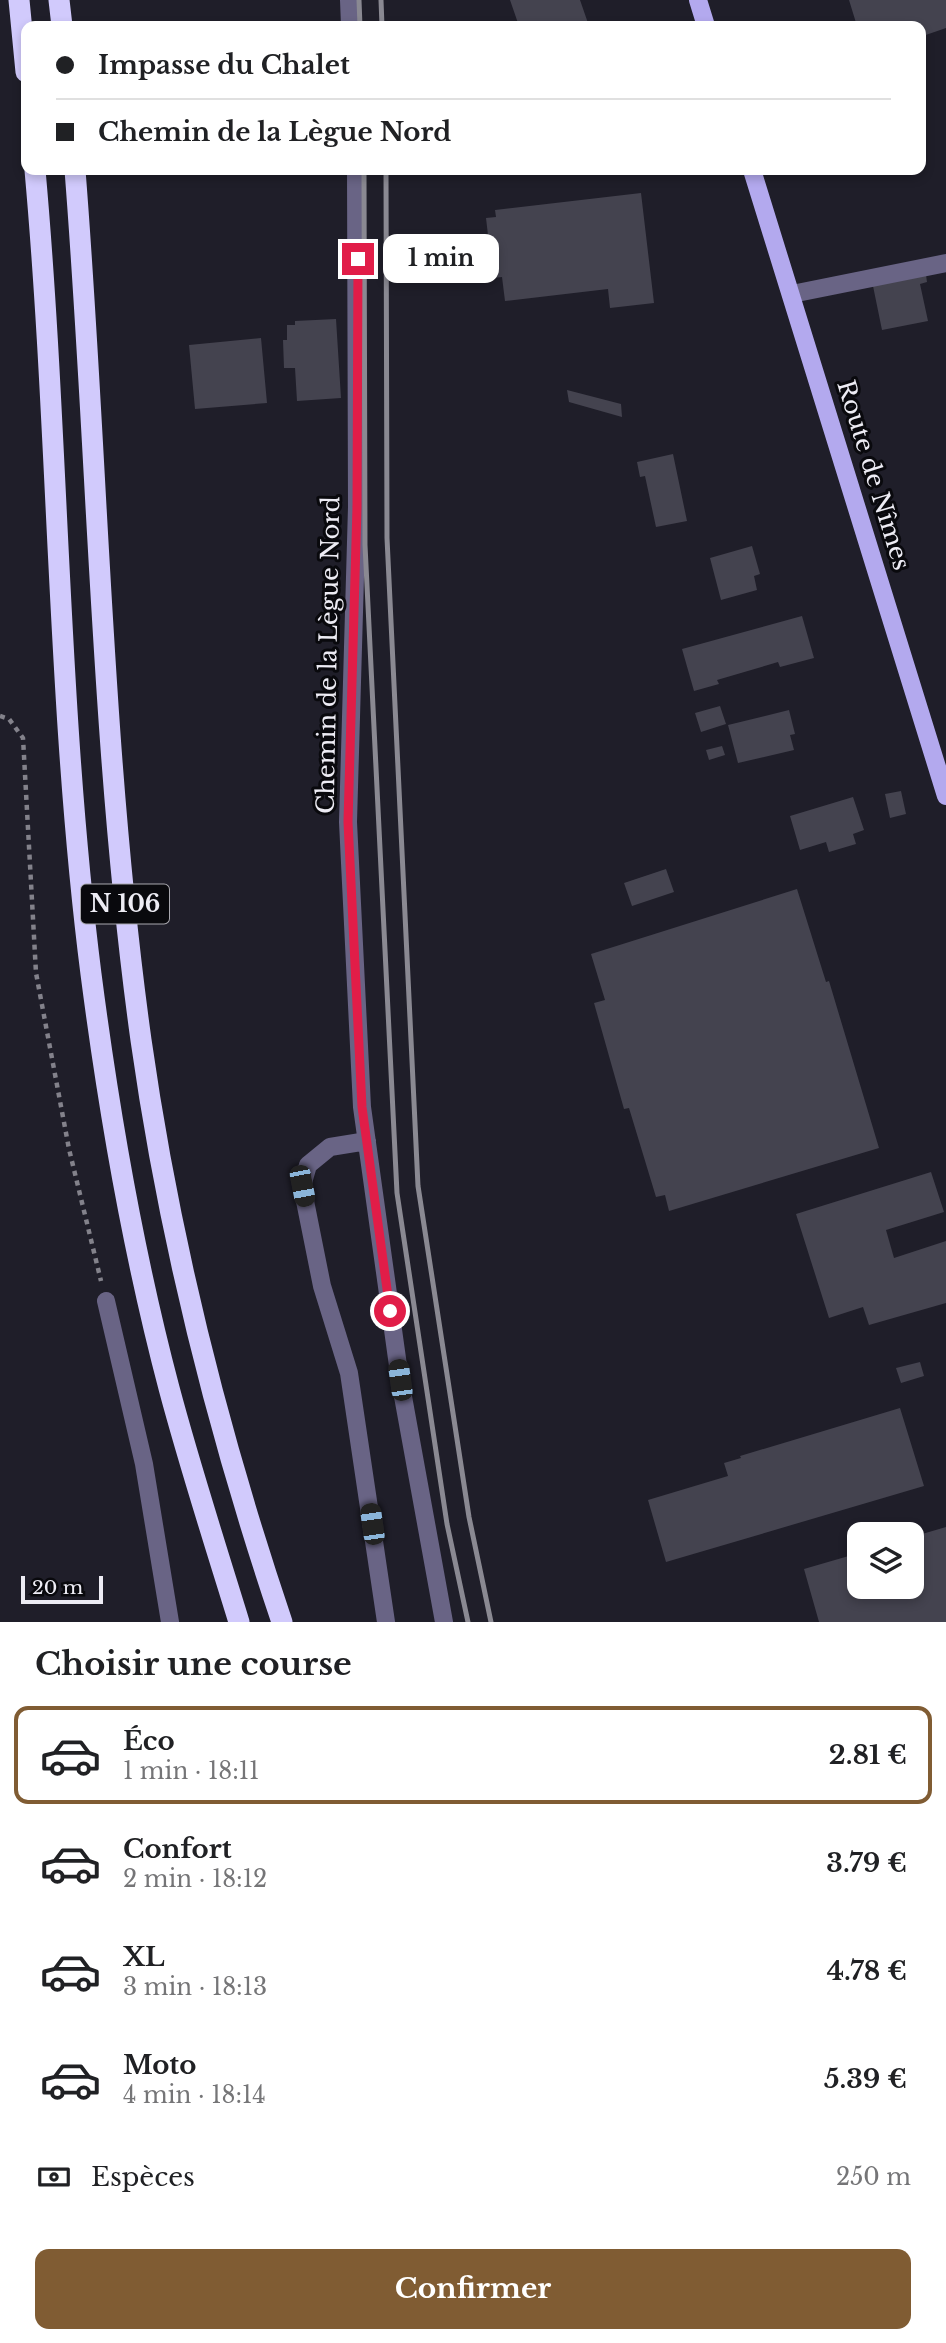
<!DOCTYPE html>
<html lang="fr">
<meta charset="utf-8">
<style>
body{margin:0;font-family:"Libre Baskerville",serif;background:#f2f2f2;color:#202124;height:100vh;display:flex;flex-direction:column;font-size:26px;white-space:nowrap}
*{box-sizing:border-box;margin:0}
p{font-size:23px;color:#757577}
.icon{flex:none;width:38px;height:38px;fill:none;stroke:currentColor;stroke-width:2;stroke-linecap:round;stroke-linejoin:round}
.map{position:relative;height:1622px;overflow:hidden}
.side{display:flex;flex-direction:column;background:#fff;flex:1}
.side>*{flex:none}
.banner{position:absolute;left:21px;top:21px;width:905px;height:154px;border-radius:14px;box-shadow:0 4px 10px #0003;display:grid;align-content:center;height:154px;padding:0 35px;background:#fff}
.buttons{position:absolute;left:847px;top:1522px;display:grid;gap:14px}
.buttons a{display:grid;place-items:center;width:77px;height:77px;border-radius:14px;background:#fff;box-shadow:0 4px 10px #0003;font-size:35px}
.scale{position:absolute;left:21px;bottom:18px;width:82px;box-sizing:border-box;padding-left:7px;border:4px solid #edecf4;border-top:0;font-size:19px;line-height:24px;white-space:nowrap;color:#edecf4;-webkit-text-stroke:5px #09090d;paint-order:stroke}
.end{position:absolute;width:32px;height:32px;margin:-16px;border:9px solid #e11d48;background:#fff;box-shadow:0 0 0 4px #fff}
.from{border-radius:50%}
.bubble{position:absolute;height:49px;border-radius:14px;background:#fff;box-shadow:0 4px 10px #0003;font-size:23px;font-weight:700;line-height:49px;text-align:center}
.car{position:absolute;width:21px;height:42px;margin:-21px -10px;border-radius:9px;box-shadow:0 0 5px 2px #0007;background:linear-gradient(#222 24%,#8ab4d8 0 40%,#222 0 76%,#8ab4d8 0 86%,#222 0)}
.banner b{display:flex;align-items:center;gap:24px;height:66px;font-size:26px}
.banner b+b{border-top:2px solid #e0e0e0}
.banner i{width:18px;height:18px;background:#202124}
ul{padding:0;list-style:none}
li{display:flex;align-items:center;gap:21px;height:98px;margin:0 14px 10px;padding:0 21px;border:4px solid transparent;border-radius:14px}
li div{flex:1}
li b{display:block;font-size:26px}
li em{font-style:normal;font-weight:700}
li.on{border-color:#805c33}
li>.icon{width:63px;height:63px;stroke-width:1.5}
h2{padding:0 35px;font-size:32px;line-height:84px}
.pay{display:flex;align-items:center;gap:18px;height:77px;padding:0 35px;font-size:26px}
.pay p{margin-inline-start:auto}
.button{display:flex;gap:14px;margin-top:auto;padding:14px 35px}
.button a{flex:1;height:80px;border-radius:14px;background:#805c33;color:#fff;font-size:28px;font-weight:700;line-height:80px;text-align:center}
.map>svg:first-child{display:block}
</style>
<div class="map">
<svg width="946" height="1622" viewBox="0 0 946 1622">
<rect width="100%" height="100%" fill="#1f1e29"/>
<!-- building -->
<path fill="#44434f" d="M510,0H580L589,26H519Z
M849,0H946V28L920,37V26H857Z
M641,193L654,303L610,308L608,289L505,301L502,277L493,278L486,218L496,217L495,210Z
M926,275L927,282L920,284L928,321L882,330L873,286Z
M336,319L341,398L297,401L295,368H284L283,340H287V325H295V321Z
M261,338L267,403L195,409L189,345Z
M567,390L621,404L622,417L569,402Z
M673,454L687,521L656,527L645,476L640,477L637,462Z
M752,546L760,574L754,576L757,590L721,600L710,558Z
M802,616L814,658L780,667L778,662L717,680L719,684L694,691L682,649Z
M720,706L726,724L701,732L695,713Z
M789,710L795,734L790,735L794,750L738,763L728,725Z
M722,746L725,755L709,760L706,750Z
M901,791L906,814L890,818L885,794Z
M853,797L864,830L853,834L856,844L829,852L826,842L800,850L790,816Z
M666,869L674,892L632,906L624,883Z
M797,889L826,982L829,981L879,1148L669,1211L665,1195L656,1197L629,1108L624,1109L594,1003L605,1000L591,954Z
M931,1172L944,1212L886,1230L894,1258L946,1241V1303L869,1325L863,1307L829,1318L796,1214Z
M920,1362L924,1376L901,1383L896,1368Z
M900,1408L924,1486L666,1562L648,1500L728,1476L724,1463L741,1458L740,1456Z
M946,1527V1622H819L804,1569L859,1553V1587H912V1537Z"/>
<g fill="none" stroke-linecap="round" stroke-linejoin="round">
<!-- path -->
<path stroke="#83828b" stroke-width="4.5" stroke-dasharray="5 5" stroke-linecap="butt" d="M0,716L9,719L23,738L36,973L69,1149L101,1281"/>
<!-- minor -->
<path stroke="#696485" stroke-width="18" d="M349,0L350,26
M356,170L357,507L348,822L362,1107L400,1380L444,1622
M792,294L946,263
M367,1141L330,1147L308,1165L302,1186L322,1286L349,1373L386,1622
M106,1301L144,1464L170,1622"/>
<!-- major -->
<path stroke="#b3a9ee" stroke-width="18" d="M698,0L706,26
M752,170L946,796"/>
<!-- highway -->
<path stroke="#d1cafc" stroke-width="21" d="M19,0L26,72
M59,0L62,26
M35,170C59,437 57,707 91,974C109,1113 133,1252 169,1388C190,1467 215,1544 239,1622
M75,170C98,460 101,752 141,1040C169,1238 218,1433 282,1622"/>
<!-- rail -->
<path stroke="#8a8992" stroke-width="5" d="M359,0L360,26
M381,0L382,26
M364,170L365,545L397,1193L447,1524L468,1622
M386,170L387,538L418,1186L469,1517L491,1622"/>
</g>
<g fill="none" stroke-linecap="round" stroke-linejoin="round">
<!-- route -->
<path stroke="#e11d48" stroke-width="9" d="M358,259L357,507L348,822L362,1107L390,1311"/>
</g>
<g text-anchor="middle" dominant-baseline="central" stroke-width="6" stroke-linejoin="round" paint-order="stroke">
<!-- shield labels -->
<rect fill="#09090d" stroke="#a9a8af" stroke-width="2" x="81" y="884.5" width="88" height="39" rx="5"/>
<g font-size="23" font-weight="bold" fill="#edecf4">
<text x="125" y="904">N 106</text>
</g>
<!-- street labels -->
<g font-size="24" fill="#edecf4" stroke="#09090d">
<text transform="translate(874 475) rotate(73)">Route de Nîmes</text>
<text transform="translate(328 655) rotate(-89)">Chemin de la Lègue Nord</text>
</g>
</g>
</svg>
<div class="buttons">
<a><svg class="icon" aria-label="layers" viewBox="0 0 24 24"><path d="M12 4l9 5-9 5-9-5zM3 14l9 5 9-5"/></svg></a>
</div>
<div class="scale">20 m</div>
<i class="end from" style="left:390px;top:1311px"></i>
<i class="end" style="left:358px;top:259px"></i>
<div class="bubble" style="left:383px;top:234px;width:116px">1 min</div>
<i class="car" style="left:302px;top:1186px;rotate:169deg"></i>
<i class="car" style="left:400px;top:1380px;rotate:352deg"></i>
<i class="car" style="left:372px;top:1524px;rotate:352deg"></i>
<div class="banner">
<b><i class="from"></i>Impasse du Chalet</b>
<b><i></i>Chemin de la Lègue Nord</b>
</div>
</div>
<section class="side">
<h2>Choisir une course</h2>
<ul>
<li class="on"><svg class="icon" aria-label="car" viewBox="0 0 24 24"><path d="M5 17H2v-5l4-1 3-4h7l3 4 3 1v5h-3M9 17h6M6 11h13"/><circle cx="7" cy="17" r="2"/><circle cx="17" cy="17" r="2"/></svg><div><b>Éco</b><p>1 min · 18:11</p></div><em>2.81 €</em></li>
<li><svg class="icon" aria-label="car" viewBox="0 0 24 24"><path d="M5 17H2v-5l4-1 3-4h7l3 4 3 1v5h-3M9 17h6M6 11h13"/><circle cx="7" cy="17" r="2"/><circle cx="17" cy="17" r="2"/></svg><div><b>Confort</b><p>2 min · 18:12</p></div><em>3.79 €</em></li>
<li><svg class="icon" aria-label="car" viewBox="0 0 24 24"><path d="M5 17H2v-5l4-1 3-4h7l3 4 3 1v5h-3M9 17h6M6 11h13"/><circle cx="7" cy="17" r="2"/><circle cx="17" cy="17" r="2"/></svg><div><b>XL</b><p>3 min · 18:13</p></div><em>4.78 €</em></li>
<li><svg class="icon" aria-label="car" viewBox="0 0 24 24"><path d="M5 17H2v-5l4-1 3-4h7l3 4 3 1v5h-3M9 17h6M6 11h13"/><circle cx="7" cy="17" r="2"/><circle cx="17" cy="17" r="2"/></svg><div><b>Moto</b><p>4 min · 18:14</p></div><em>5.39 €</em></li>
</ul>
<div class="pay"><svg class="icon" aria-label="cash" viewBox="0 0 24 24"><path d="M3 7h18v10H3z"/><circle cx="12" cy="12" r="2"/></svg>Espèces<p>250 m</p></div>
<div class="button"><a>Confirmer</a></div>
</section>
